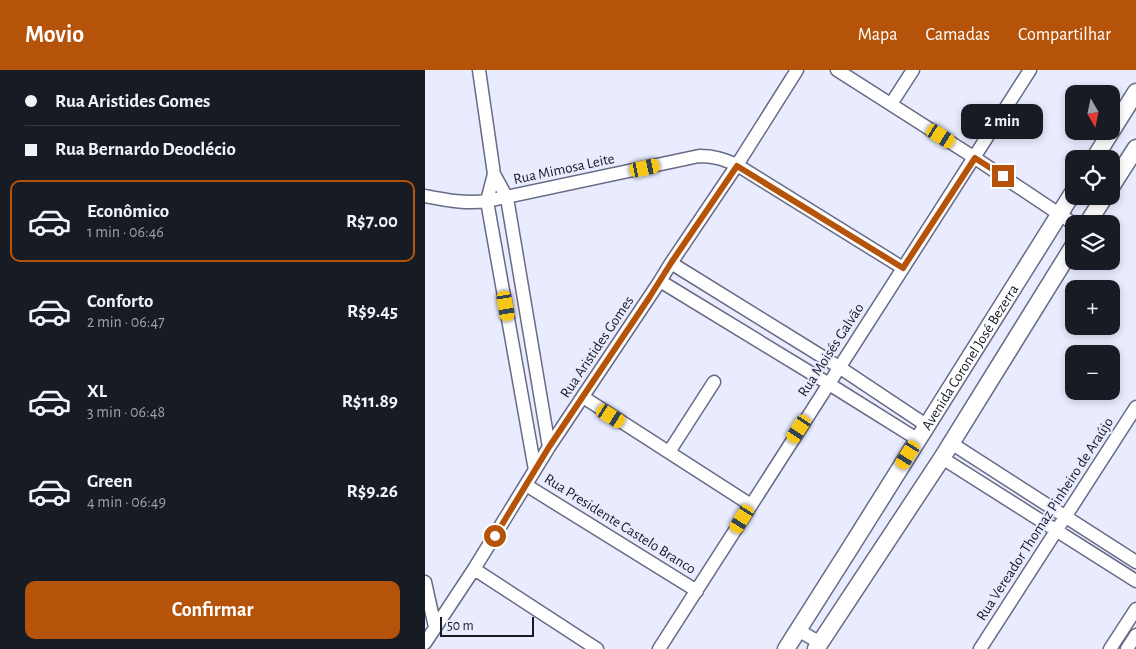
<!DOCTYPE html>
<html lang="pt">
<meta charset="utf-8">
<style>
body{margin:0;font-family:"Alegreya Sans",sans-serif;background:#20242c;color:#f1f3f6;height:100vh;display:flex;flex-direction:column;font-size:19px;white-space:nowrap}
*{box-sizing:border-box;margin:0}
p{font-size:16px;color:#9ea1a6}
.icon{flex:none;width:28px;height:28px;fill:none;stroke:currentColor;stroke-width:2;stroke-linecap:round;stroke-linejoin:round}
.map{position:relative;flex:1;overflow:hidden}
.details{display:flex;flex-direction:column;background:#171b24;width:425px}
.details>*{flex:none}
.banner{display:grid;align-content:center;height:110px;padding:0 25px;background:#171b24}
.needle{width:32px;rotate:171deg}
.tools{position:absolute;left:640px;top:15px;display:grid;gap:10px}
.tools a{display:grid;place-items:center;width:55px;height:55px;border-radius:10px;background:#171b24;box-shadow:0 2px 8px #0003;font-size:25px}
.scale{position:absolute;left:15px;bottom:12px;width:94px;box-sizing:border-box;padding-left:5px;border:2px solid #181a24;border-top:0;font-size:14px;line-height:18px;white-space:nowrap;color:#181a24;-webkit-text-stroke:4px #e9ecfe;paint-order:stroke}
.end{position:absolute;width:22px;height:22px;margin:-11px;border:6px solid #b45309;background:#fff;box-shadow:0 0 0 2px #fff}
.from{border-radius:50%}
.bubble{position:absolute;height:35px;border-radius:10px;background:#171b24;box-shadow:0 2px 8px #0003;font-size:16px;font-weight:700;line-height:35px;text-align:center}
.car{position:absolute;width:15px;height:30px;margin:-15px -8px;border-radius:6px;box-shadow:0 0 4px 1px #0007;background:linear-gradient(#f5c518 24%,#345 0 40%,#f5c518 0 76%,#345 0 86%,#f5c518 0)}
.banner b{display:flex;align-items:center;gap:18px;height:48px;font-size:19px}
.banner b+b{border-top:1px solid #363941}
.banner i{width:12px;height:12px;background:#f1f3f6}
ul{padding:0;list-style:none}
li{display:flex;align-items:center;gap:15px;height:82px;margin:0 10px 8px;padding:0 15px;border:2px solid transparent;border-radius:10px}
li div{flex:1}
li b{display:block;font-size:19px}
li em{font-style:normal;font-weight:700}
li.current{border-color:#b45309}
li>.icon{width:45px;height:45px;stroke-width:1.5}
.button{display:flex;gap:10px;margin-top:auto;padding:10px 25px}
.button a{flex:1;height:58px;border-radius:10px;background:#b45309;color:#fff;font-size:20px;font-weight:700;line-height:58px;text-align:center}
header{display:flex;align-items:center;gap:30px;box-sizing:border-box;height:70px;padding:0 25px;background:#b45309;color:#fff}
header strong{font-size:24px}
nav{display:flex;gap:28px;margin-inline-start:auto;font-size:18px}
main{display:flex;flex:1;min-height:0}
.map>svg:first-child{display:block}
</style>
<header>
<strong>Movio</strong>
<nav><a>Mapa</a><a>Camadas</a><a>Compartilhar</a></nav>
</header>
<main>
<section class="details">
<div class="banner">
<b><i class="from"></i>Rua Aristides Gomes</b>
<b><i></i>Rua Bernardo Deoclécio</b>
</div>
<ul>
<li class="current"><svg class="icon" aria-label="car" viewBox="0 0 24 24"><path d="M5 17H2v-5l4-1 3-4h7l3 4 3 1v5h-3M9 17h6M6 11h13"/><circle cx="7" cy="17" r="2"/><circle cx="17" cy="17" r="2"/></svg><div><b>Econômico</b><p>1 min · 06:46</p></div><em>R$7.00</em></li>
<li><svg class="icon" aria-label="car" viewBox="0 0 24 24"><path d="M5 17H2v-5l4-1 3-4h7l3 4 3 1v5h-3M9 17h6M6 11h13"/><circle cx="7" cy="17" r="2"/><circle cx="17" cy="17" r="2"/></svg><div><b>Conforto</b><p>2 min · 06:47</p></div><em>R$9.45</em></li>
<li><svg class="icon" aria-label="car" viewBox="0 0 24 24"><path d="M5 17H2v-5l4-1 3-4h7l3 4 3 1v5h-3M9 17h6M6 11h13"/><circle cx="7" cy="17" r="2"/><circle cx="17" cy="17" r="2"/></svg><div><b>XL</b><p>3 min · 06:48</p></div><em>R$11.89</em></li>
<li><svg class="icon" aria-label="car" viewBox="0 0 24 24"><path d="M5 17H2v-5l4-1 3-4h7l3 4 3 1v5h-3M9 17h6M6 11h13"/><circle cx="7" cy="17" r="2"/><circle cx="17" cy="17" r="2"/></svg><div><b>Green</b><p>4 min · 06:49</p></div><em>R$9.26</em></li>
</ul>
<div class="button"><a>Confirmar</a></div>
</section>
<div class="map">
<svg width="711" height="579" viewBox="0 0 711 579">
<rect width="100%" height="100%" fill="#e9ecfe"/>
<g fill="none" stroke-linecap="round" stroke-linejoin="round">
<!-- minor casing -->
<g stroke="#676b85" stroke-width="15">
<path id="minor" d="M54,0L69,104L82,128L124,377
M412,0L550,88L649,154
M466,34L488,0
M69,104L62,131L110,400
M0,126C21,130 41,134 62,131L274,86C289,86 298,89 312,95L478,198
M246,193L414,297L501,355
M235,211L404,314L492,369
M158,327L326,435
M526,373L711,492
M244,382L289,312
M517,388L711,511
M101,415L272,521
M49,499L172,579
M0,512L10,557
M373,560L395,573
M0,573L49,499L124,377L235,211L246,193L312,95L372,0
M234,579L605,0
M555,579L711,337
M685,579L711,539
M702,579L711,565"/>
</g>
<!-- tertiary casing -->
<g stroke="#676b85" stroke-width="19">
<g id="tertiary">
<path d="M669,89L711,22"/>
<path d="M686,117L711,78"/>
<path d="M662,154L680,126"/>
<path id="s1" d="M361,579L427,475L649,121"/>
<path d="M391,579L517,388L649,175"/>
</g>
</g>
<!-- minor -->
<use href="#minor" stroke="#fff" stroke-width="12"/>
<!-- tertiary -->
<use href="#tertiary" stroke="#fff" stroke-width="16"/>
</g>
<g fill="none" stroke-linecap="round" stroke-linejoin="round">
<!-- route -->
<path stroke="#b45309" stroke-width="6" d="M70,466L124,377L224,228L246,193L312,96L478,198L550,88L578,106"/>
</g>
<g text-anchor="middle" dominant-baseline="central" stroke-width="4" stroke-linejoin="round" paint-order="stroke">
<!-- street labels -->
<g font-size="15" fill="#181a24" stroke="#e9ecfe">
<text transform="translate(139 99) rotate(-12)">Rua Mimosa Leite</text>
<text transform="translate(172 277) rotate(-56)">Rua Aristides Gomes</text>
<text transform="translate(406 280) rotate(-57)">Rua Moisés Galvão</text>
<text stroke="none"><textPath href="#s1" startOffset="345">Avenida Coronel José Bezerra</textPath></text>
<text transform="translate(620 449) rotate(-57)">Rua Vereador Thomaz Pinheiro de Araújo</text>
<text transform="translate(195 454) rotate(32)">Rua Presidente Castelo Branco</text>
</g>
</g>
</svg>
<div class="tools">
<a><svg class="needle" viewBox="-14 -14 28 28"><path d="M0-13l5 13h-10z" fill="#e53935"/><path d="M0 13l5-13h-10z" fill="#9ea1a6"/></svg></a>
<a><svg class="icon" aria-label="locate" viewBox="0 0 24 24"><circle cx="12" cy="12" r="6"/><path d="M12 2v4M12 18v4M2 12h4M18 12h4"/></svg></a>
<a><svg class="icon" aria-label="layers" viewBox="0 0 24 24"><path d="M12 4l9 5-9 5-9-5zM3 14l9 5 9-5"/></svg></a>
<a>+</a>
<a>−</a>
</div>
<div class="scale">50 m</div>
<i class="end from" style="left:70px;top:466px"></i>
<i class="end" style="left:578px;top:106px"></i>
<div class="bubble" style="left:536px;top:34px;width:82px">2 min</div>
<i class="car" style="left:516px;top:66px;rotate:123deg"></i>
<i class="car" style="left:220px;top:98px;rotate:78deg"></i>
<i class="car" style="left:81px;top:236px;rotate:170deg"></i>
<i class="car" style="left:186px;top:346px;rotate:122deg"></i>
<i class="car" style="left:374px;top:359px;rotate:213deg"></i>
<i class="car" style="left:483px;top:385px;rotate:212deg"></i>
<i class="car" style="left:317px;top:449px;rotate:212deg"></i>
</div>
</main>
